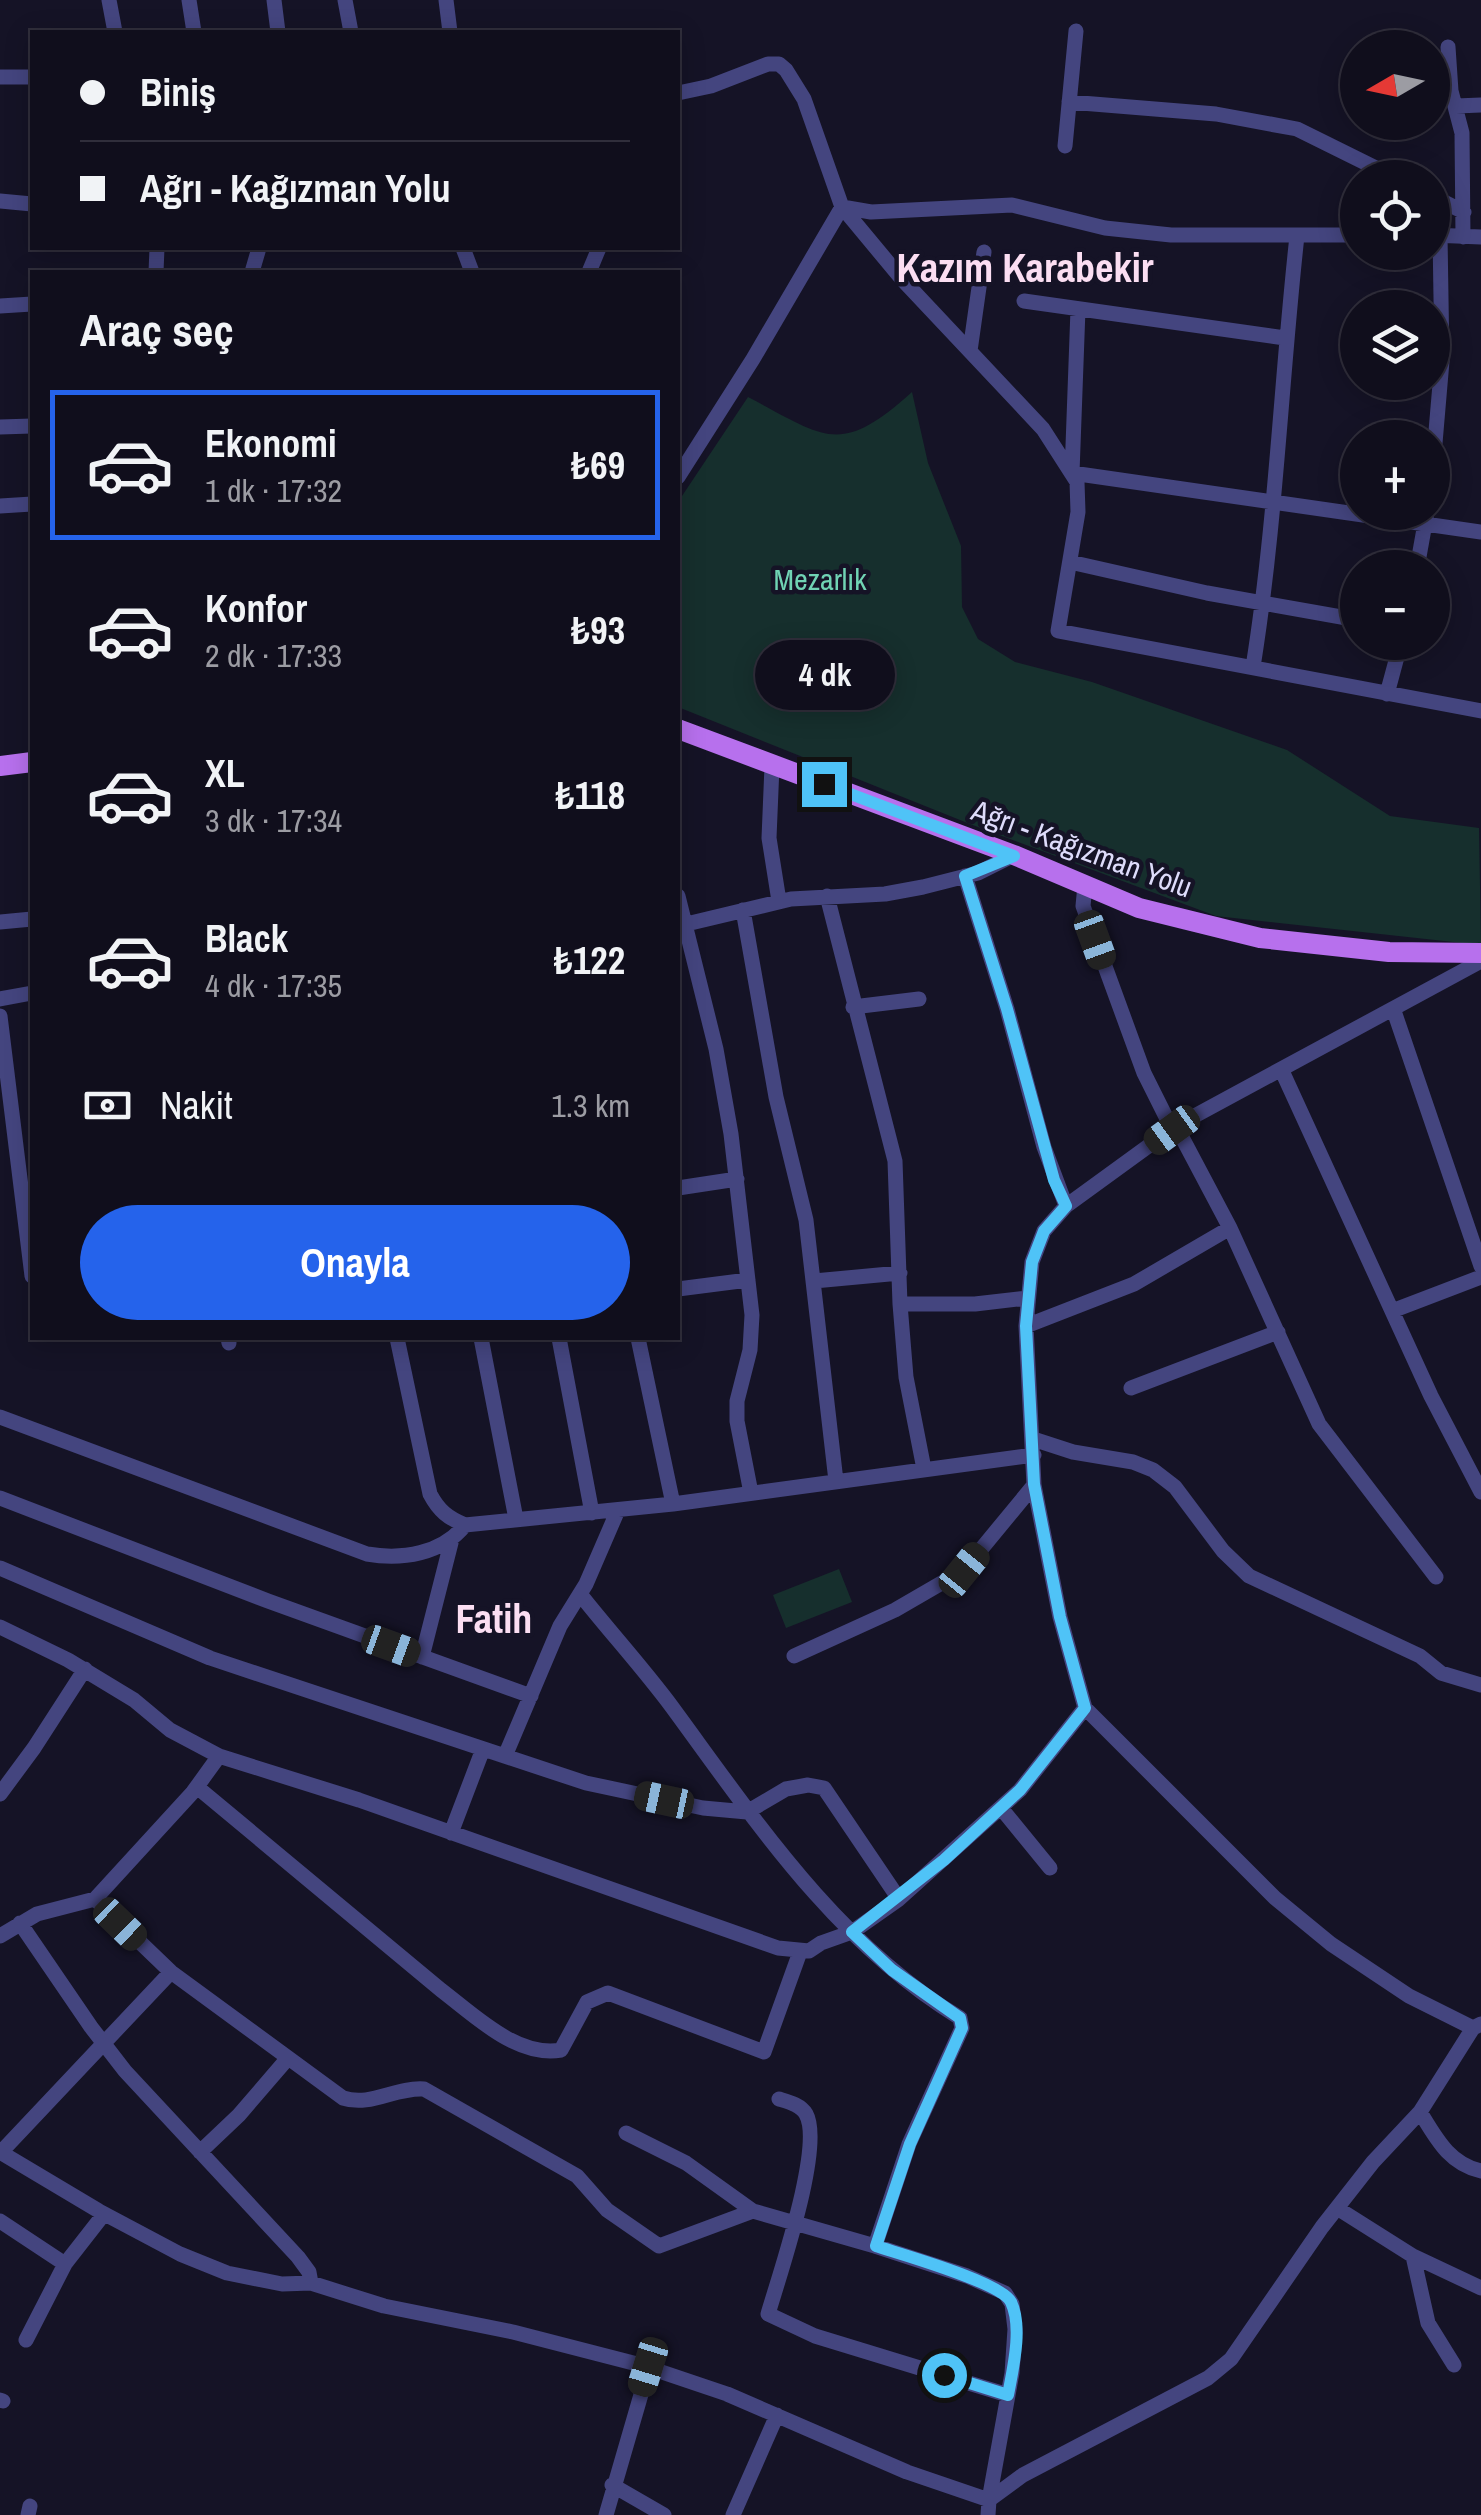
<!DOCTYPE html>
<html lang="tr">
<meta charset="utf-8">
<style>
body{margin:0;font-family:"Archivo Narrow",sans-serif;background:#191725;color:#f1f3f6;height:100vh;display:flex;flex-direction:column;font-size:38px;white-space:nowrap}
*{box-sizing:border-box;margin:0}
p{font-size:32px;color:#9c9ca3}
.icon{flex:none;width:55px;height:55px;fill:none;stroke:currentColor;stroke-width:2;stroke-linecap:round;stroke-linejoin:round}
.map{position:relative;flex:1;overflow:hidden}
.drawer{position:absolute;left:30px;top:270px;width:650px;height:1070px;display:flex;flex-direction:column;background:#100e1c;border-radius:0px;box-shadow:0 5px 25px #0003,0 0 0 2px #302e3b}
.drawer>*{flex:none}
.guide{position:absolute;left:30px;top:30px;width:650px;height:220px;border-radius:0px;box-shadow:0 5px 25px #0003,0 0 0 2px #302e3b;display:grid;align-content:center;height:220px;padding:0 50px;background:#100e1c}
.needle{width:65px;rotate:261deg}
.fabs{position:absolute;left:1340px;top:30px;display:grid;gap:20px}
.fabs a{display:grid;place-items:center;width:110px;height:110px;border-radius:50%;background:#100e1c;box-shadow:0 5px 25px #0003,0 0 0 2px #302e3b;font-size:50px}
.end{position:absolute;width:45px;height:45px;margin:-22px;border:12px solid #4fc3f7;background:#111;box-shadow:0 0 0 5px #111}
.from{border-radius:50%}
.bubble{position:absolute;height:70px;border-radius:35px;background:#100e1c;box-shadow:0 5px 25px #0003,0 0 0 2px #302e3b;font-size:32px;font-weight:800;line-height:70px;text-align:center}
.car{position:absolute;width:30px;height:60px;margin:-30px -15px;border-radius:12px;box-shadow:0 0 8px 2px #0007;background:linear-gradient(#222 24%,#8ab4d8 0 40%,#222 0 76%,#8ab4d8 0 86%,#222 0)}
.guide b{display:flex;align-items:center;gap:35px;height:95px;font-size:38px}
.guide b+b{border-top:2px solid #302e3b}
.guide i{width:25px;height:25px;background:#f1f3f6}
ul{padding:0;list-style:none}
li{display:flex;align-items:center;gap:30px;height:150px;margin:0 20px 15px;padding:0 30px;border:5px solid transparent;border-radius:0px}
li div{flex:1}
li b{display:block;font-size:38px}
li em{font-style:normal;font-weight:800}
li.selected{border-color:#2563eb}
li>.icon{width:90px;height:90px;stroke-width:1.5}
h2{padding:0 50px;font-size:45px;line-height:120px}
.pay{display:flex;align-items:center;gap:25px;height:110px;padding:0 50px;font-size:38px}
.pay p{margin-inline-start:auto}
.cta{display:flex;gap:20px;margin-top:auto;padding:20px 50px}
.cta a{flex:1;height:115px;border-radius:60px;background:#2563eb;color:#fff;font-size:40px;font-weight:800;line-height:115px;text-align:center}
.map>svg:first-child{display:block}
</style>
<div class="map">
<svg width="1481" height="2515" viewBox="0 0 1481 2515">
<rect width="100%" height="100%" fill="#151326"/>
<!-- green -->
<path fill="#162f2d" d="M912,392L928,463L961,546L962,607L978,639L1015,662L1092,682L1287,750L1390,816L1479,828L1481,945L1216,916L970,824L678,707V502L748,397C826,438 840,457 912,392Z
M839,1569L852,1602L786,1628L773,1595Z"/>
<g fill="none" stroke-linecap="round" stroke-linejoin="round">
<!-- minor -->
<path stroke="#44457f" stroke-width="15" d="M109,0L115,32
M189,0L194,32
M274,0L278,32
M345,0L351,32
M446,0L450,32
M1448,47L1451,91L1462,133L1463,237
M0,77H32
M678,93L711,86L768,64H779L786,70L804,99L842,207L901,278L1043,429L1077,482L1078,512L1058,631L1481,711
M1069,102L1216,114L1297,129L1396,178
M1456,106L1481,105
M1065,146L1076,31
M1432,196L1464,212
M0,201L32,204
M1432,235L1481,237
M463,248L472,272
M156,272L157,248
M252,272L259,248
M589,272L599,248
M1024,301L1285,338
M0,306L32,304
M1078,309L1072,473L1481,532
M970,351L984,252
M0,427L32,426
M678,477L753,359L842,207L871,212L1012,205L1105,228L1171,235H1358
M1432,478L1442,361L1440,235
M0,506L32,504
M1070,562L1207,593L1358,620
M1417,568L1427,512
M1253,667C1276,524 1281,380 1297,236
M1387,694L1401,642
M772,766L769,838L779,901
M965,876L1007,1009L1044,1147L1066,1206
M1085,885L1083,906L1144,1073L1172,1129
M678,896L716,1049L731,1134L752,1315L750,1350L737,1401V1421L751,1493
M827,896L895,1161L900,1304L906,1377L924,1469
M743,910L776,1097L806,1220L836,1481
M0,922L32,919
M678,926L791,899L885,894L923,887L978,873L1014,855
M0,999L32,993
M853,1007L919,999
M1394,1011L1481,1266
M0,1016L32,1276
M1282,1071L1431,1396L1481,1492
M1176,1126L1230,1228L1319,1424L1436,1577
M678,1188L737,1179
M814,1281L900,1273
M678,1289L748,1280
M900,1304H975L1027,1298
M1392,1311L1481,1277
M1026,1326L1134,1284L1230,1228
M228,1338L229,1343
M397,1338L430,1494C439,1511 448,1518 465,1525L673,1504L1034,1455
M481,1338L516,1519
M559,1338L592,1513
M638,1338L673,1504
M1131,1388L1278,1332
M0,1417L367,1554C402,1560 442,1554 465,1525
M1033,1439L1073,1452L1133,1462L1153,1470L1175,1487L1223,1551L1249,1576L1420,1656L1441,1673L1481,1685
M0,1498L268,1601L531,1696
M0,1568L210,1658L586,1783L703,1808L747,1812L786,1789L808,1785L824,1788L899,1899
M580,1594C610,1632 643,1668 672,1707C755,1820 836,1943 960,2018L962,2028L909,2144L875,2246
M0,1627L68,1660L134,1700L170,1730L219,1756L359,1800L778,1948L809,1951L821,1943L852,1932L899,1899L1020,1790L1085,1708
M794,1656L895,1610L964,1570L1034,1485
M422,1657L451,1543
M505,1756L560,1626L586,1584L618,1510
M197,1787L441,1990C474,2015 517,2058 561,2050L587,2002L608,1993L764,2052L800,1952
M0,1794L34,1748L85,1669
M1001,1808L1050,1868
M451,1833L483,1749
M95,1899L171,1972L343,2098C371,2107 395,2087 424,2089L577,2176L607,2210L659,2246L753,2211
M20,1923L91,2027L125,2071L298,2257L309,2272L311,2283
M0,1936L37,1914L95,1899L193,1792L219,1756
M1473,2028L1409,1996L1331,1944L1275,1898L1085,1708L1060,1617L1034,1485L1026,1326L1032,1262L1044,1231L1066,1206L1176,1126L1481,961
M779,2099C789,2102 801,2105 806,2114C824,2146 779,2276 768,2314L815,2336L1008,2395
M1420,2112C1436,2138 1449,2164 1481,2171
M0,2152L99,2211L180,2254L227,2273L282,2284L311,2283L384,2306L513,2332L641,2365L727,2394L907,2472L989,2500L1012,2373L1015,2329L1012,2304L1005,2293L967,2276L875,2246L753,2211L686,2163L626,2133
M1,2152L171,1972
M200,2152L239,2115L288,2058
M1337,2208L1413,2256L1481,2288
M0,2221L65,2264
M1413,2256L1428,2323L1454,2365
M26,2340L65,2264L104,2214
M0,2400L3,2401
M612,2485L664,2515
M28,2515L30,2506
M606,2515L649,2367
M733,2515L777,2415
M988,2515L989,2500L1023,2475L1208,2378L1231,2359L1322,2227L1373,2162L1420,2112L1473,2028L1481,2024"/>
<!-- major -->
<path stroke="#b770ed" stroke-width="20" d="M678,729L1014,855L1139,908L1260,938L1389,952L1481,953
M0,766L32,762"/>
</g>
<g fill="none" stroke-linecap="round" stroke-linejoin="round">
<!-- route -->
<path stroke="#4fc3f7" stroke-width="12" d="M824,784L1014,856L965,876L1007,1009L1054,1180L1066,1206L1044,1231L1032,1262L1026,1326L1034,1484L1060,1617L1085,1708L1020,1790L944,1860L852,1932L892,1970L960,2018L962,2028L910,2144L876,2246C900,2254 1001,2282 1011,2302C1023,2327 1013,2368 1008,2395L944,2375"/>
</g>
<g text-anchor="middle" dominant-baseline="central" stroke-width="9" stroke-linejoin="round" paint-order="stroke">
<!-- park labels -->
<g font-size="30" fill="#70d3b4" stroke="#151326">
<text x="820" y="579">Mezarlık</text>
</g>
<!-- street labels -->
<g font-size="30" fill="#dedcfb" stroke="#151326">
<text transform="translate(1082 848) rotate(20)">Ağrı - Kağızman Yolu</text>
</g>
<!-- district labels -->
<g font-size="40" font-weight="bold" fill="#fbdef2" stroke="#151326">
<text x="1025" y="267">Kazım Karabekir</text>
<text x="494" y="1618">Fatih</text>
</g>
</g>
</svg>
<div class="fabs">
<a><svg class="needle" viewBox="-14 -14 28 28"><path d="M0-13l5 13h-10z" fill="#e53935"/><path d="M0 13l5-13h-10z" fill="#9c9ca3"/></svg></a>
<a><svg class="icon" aria-label="locate" viewBox="0 0 24 24"><circle cx="12" cy="12" r="6"/><path d="M12 2v4M12 18v4M2 12h4M18 12h4"/></svg></a>
<a><svg class="icon" aria-label="layers" viewBox="0 0 24 24"><path d="M12 4l9 5-9 5-9-5zM3 14l9 5 9-5"/></svg></a>
<a>+</a>
<a>−</a>
</div>
<i class="end from" style="left:944px;top:2375px"></i>
<i class="end" style="left:824px;top:784px"></i>
<div class="bubble" style="left:755px;top:640px;width:140px">4 dk</div>
<i class="car" style="left:1095px;top:940px;rotate:160deg"></i>
<i class="car" style="left:1172px;top:1130px;rotate:234deg"></i>
<i class="car" style="left:964px;top:1570px;rotate:39deg"></i>
<i class="car" style="left:391px;top:1646px;rotate:110deg"></i>
<i class="car" style="left:664px;top:1800px;rotate:282deg"></i>
<i class="car" style="left:120px;top:1924px;rotate:134deg"></i>
<i class="car" style="left:648px;top:2367px;rotate:197deg"></i>
<div class="guide">
<b><i class="from"></i>Biniş</b>
<b><i></i>Ağrı - Kağızman Yolu</b>
</div>
<section class="drawer">
<h2>Araç seç</h2>
<ul>
<li class="selected"><svg class="icon" aria-label="car" viewBox="0 0 24 24"><path d="M5 17H2v-5l4-1 3-4h7l3 4 3 1v5h-3M9 17h6M6 11h13"/><circle cx="7" cy="17" r="2"/><circle cx="17" cy="17" r="2"/></svg><div><b>Ekonomi</b><p>1 dk · 17:32</p></div><em>₺69</em></li>
<li><svg class="icon" aria-label="car" viewBox="0 0 24 24"><path d="M5 17H2v-5l4-1 3-4h7l3 4 3 1v5h-3M9 17h6M6 11h13"/><circle cx="7" cy="17" r="2"/><circle cx="17" cy="17" r="2"/></svg><div><b>Konfor</b><p>2 dk · 17:33</p></div><em>₺93</em></li>
<li><svg class="icon" aria-label="car" viewBox="0 0 24 24"><path d="M5 17H2v-5l4-1 3-4h7l3 4 3 1v5h-3M9 17h6M6 11h13"/><circle cx="7" cy="17" r="2"/><circle cx="17" cy="17" r="2"/></svg><div><b>XL</b><p>3 dk · 17:34</p></div><em>₺118</em></li>
<li><svg class="icon" aria-label="car" viewBox="0 0 24 24"><path d="M5 17H2v-5l4-1 3-4h7l3 4 3 1v5h-3M9 17h6M6 11h13"/><circle cx="7" cy="17" r="2"/><circle cx="17" cy="17" r="2"/></svg><div><b>Black</b><p>4 dk · 17:35</p></div><em>₺122</em></li>
</ul>
<div class="pay"><svg class="icon" aria-label="cash" viewBox="0 0 24 24"><path d="M3 7h18v10H3z"/><circle cx="12" cy="12" r="2"/></svg>Nakit<p>1.3 km</p></div>
<div class="cta"><a>Onayla</a></div>
</section>
</div>
